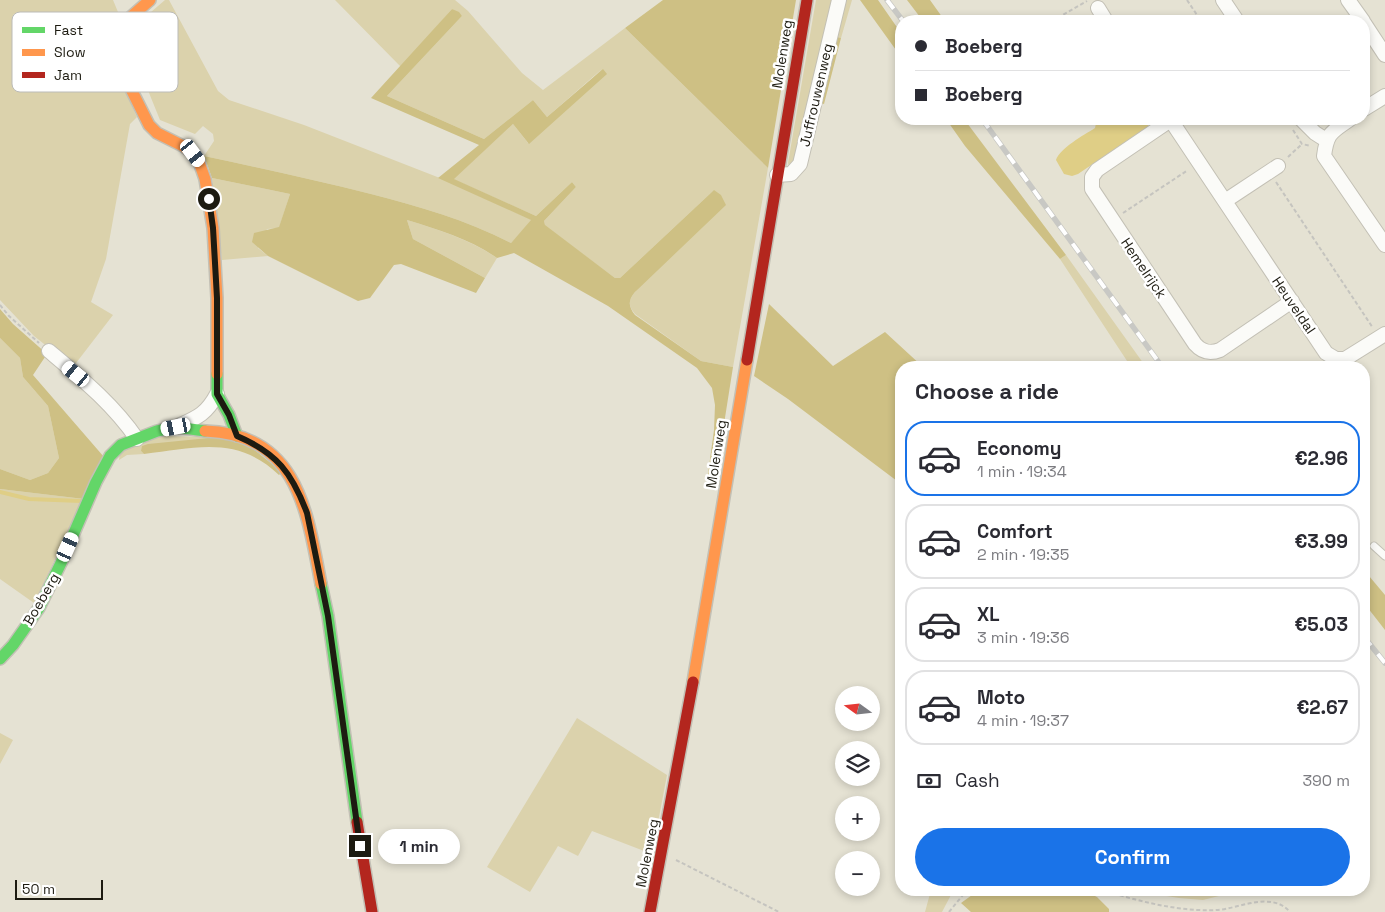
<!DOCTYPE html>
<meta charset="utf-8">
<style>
body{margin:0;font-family:"Space Grotesk",sans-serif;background:#f7f7f7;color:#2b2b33;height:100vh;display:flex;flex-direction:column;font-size:19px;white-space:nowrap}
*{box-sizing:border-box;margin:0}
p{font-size:16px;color:#7c7c81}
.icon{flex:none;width:28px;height:28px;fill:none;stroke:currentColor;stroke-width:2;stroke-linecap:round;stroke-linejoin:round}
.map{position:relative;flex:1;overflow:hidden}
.panel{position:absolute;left:895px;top:361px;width:475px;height:535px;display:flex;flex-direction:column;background:#fff;border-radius:20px;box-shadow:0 2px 8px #0003}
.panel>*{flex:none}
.top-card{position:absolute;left:895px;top:15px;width:475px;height:110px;border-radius:20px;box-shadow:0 2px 8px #0003;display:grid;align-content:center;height:110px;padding:0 20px;background:#fff}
.needle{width:32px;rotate:285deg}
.tools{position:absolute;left:835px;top:686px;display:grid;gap:10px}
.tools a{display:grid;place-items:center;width:45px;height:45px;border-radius:50%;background:#fff;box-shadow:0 2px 8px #0003;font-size:25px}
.scale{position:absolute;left:15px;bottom:12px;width:88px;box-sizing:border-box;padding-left:5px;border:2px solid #1d1b11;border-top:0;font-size:14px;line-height:18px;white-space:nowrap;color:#1d1b11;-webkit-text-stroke:4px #fff;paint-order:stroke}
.end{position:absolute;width:22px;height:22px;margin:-11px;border:6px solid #1d1b11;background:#fff;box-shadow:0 0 0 2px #fff}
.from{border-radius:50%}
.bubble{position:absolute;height:35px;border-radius:18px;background:#fff;box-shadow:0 2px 8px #0003;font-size:16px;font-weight:600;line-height:35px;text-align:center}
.car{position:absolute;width:15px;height:30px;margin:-15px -8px;border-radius:6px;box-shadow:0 0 4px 1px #0007;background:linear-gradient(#fff 24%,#345 0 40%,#fff 0 76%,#345 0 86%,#fff 0)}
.top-card b{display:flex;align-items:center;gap:18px;height:48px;font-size:19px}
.top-card b+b{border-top:1px solid #e1e1e2}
.top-card i{width:12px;height:12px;background:#2b2b33}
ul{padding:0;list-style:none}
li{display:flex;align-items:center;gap:15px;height:75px;margin:0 10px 8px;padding:0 10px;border:2px solid #e1e1e2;border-radius:20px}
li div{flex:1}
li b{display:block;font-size:19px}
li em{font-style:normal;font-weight:600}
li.current{border-color:#1a73e8}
li>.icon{width:45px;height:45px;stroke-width:1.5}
h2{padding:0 20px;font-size:22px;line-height:60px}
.pay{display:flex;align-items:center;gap:12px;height:55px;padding:0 20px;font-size:19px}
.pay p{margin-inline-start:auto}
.cta{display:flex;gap:10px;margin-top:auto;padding:10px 20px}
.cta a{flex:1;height:58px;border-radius:30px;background:#1a73e8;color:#fff;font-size:20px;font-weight:600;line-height:58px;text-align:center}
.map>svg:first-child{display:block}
</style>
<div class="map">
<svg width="1385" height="912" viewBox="0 0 1385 912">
<rect width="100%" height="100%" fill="#e5e2d3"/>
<!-- green -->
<path fill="#dbd2ac" d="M0,0H113L118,12C115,14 111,17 110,20C102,43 128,96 137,117L130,124L128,135L106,259L91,302L113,315L73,367L34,336L0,300Z
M165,0H169L218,91L229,100L304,125L445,180L532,220L511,243C467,220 420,207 371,194C316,180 260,168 204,156L214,141L213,134L203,126L195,134L160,120L143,78L129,52L130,30Z
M335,0H455L468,11L522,73L543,90L625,28L768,168L733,367L701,361L635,314C628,306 628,300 635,292L714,190L620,278H615L545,226L544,221L576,187L572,182L536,216L453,179L513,124L528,143L602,69L547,117L533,100L484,139L387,96L462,16L452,9L401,67Z
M816,0H835L793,165L789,166L788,163Z
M844,0H852L841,38L834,36Z
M212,178L290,194L279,228L267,229L258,248L268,256L222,260Z
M407,220C439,230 469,239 497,258L485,278L413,239Z
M1066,255L1146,367H1131L1060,259Z
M0,338L20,358L23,377L48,406L59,458L48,473L30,480L0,469Z
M157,436L219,437L141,451L144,454L127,455L119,460L120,451Z
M0,489L84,499L34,603L0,579Z
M577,718L667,775L652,854L592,831L578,856L558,846L530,892L487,867Z
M0,733L13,740L0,764Z
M931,890H948L952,893L942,912H925Z
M1129,890H1217L1219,896L1203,900L1179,898Z"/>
<!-- forest -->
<path fill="#cec084" d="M663,0H796L768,168L625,28Z
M860,0H878L901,33V57Z
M907,0H930L945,21H923Z
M452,9L459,12L462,16L387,96L484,139L533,100L547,117L603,69L607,74L529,144L513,124L454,179L536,216L572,182L576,187L544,221L545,225L615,278H620L714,190L721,195L726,205L635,292C628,300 628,306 635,315L701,361L733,367L715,481H707L714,430L715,405L712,388L697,368L608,306L514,253L497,258C470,239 439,230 407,220L413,239L485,278L476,293L401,264L394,265L370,298L358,301L268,256L252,242L254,233L279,227L290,194L212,178L204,156C260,168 316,180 371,194C420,207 467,220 511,243L531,220L438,178L479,145L371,98Z
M834,36L841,38L824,104L817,102Z
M946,119H964L1066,255L1060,259L965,146Z
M769,304L833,366L885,332L923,367L901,368V484L788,399L754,376Z
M0,309L13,324L47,354L33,375L104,457L84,499L0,489V469L30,480L48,473L59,458L48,406L23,377L20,358L0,338Z
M219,437L247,444L282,472L279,475C237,435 196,448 144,454L141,451L142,446L148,444Z
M1364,570L1385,595V630L1364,603Z
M979,890H1082L1097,897L1109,909V912H971L961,903Z"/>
<!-- water -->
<path fill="#dfce86" d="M1097,119H1154L1146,128L1078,174L1072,176L1064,174L1056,160C1060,148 1084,135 1095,128Z"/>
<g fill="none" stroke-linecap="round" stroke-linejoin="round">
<!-- stream -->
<path stroke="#dfce86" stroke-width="4" d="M0,492L29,499L81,501"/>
<!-- lane casing -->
<g stroke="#c3c0b5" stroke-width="9">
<path id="lane" d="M1374,546L1385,556"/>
</g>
<!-- street casing -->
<g stroke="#c3c0b5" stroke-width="16">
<path id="street" d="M1223,0L1237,21
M1348,0L1363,21
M1098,8L1106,21
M1364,23L1385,55
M1364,109L1385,96
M1170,119L1326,353L1336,359H1345L1385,334
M1172,119L1097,170L1092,177V189L1195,344C1202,352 1210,354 1220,350L1292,301
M1301,119L1315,133L1326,140
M1350,119C1332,132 1327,132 1324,156L1385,245
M777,175L791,174L800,164L839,0
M1225,201L1278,166
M49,351C81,378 113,404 137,439
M176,427C196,418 206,415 217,394"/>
</g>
<!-- fast casing -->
<g stroke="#c3c0b5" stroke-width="14">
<path id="fast" d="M217,374V394L229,415L237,436
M321,584L328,616L357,822
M0,659L13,645L39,608L61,563L96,482L110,456L121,445L157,431L176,427L205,431"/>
</g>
<!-- slow casing -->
<g stroke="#c3c0b5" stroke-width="14">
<path id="slow" d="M150,0L125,22L118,42L119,56L131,89L149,125L157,133L183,146L193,153L199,162L205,179L213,228L217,298V374
M205,431C298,434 307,511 321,584
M693,682L747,360"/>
</g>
<!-- jam casing -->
<g stroke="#c3c0b5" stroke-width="14">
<path id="jam" d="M747,360L807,0
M357,822L372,912
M650,912L693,682"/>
</g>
<!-- path -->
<path stroke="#c5c4bf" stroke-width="2" stroke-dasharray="4 2.5" stroke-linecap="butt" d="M1187,0L1201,21
M1052,21L1087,1
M1340,21L1345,17
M1293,130L1302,144L1311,146
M1288,157L1302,144
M1276,182L1373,328
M1123,213L1188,170
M0,305L9,316L39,343
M676,860L779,912
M1101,890C1139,901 1178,912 1218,910C1240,908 1272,891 1290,912
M949,912L967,890"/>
<!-- lane -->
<use href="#lane" stroke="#fbfbf8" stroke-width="7"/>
<!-- street -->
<use href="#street" stroke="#fbfbf8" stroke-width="14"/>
<!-- fast -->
<use href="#fast" stroke="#63d668" stroke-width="11"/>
<!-- slow -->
<use href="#slow" stroke="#ff974d" stroke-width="11"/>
<!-- jam -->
<use href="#jam" stroke="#b3261e" stroke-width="11"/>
<!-- rail casing -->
<g stroke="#c8c8c4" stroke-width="5.5">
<path id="rail" d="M887,0L903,21
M982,119L1163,368
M1364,637L1385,663"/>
</g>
<!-- rail -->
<use href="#rail" stroke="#fff" stroke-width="4" stroke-dasharray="11" stroke-linecap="butt"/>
</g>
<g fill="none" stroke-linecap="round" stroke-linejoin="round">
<!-- route -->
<path stroke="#1d1b11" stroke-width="6" d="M209,199L213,228L217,298V394L229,415L237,436C277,453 292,473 307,513L328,616L360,846"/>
</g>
<g text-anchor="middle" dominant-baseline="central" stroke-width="5" stroke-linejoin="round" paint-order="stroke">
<!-- street labels -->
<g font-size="14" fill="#1d1b11" stroke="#fff">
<text transform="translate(782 54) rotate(-81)">Molenweg</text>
<text transform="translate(816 95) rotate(-77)">Juffrouwenweg</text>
<text transform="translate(1144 268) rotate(56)">Hemelrijck</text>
<text transform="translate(1294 305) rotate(56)">Heuveldal</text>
<text transform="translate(716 454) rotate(-81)">Molenweg</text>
<text transform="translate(41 599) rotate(-60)">Boeberg</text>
<text transform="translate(647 853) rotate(-79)">Molenweg</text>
</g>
</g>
<!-- legend -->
<rect x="12" y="12" width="166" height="80" rx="8" fill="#fff" stroke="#bbbbb8" stroke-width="1"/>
<rect x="22" y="27" width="23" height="6" fill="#63d668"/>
<rect x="22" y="49" width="23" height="7" fill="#ff974d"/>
<rect x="22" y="72" width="23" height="6" fill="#b3261e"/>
<g font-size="14" fill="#1d1b11">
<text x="54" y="35">Fast</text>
<text x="54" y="57">Slow</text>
<text x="54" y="80">Jam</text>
</g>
</svg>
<div class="tools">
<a><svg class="needle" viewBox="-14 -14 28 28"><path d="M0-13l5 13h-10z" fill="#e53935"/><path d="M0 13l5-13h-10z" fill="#7c7c81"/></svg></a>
<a><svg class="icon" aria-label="layers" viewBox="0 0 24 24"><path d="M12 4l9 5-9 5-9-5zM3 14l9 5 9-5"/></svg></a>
<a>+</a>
<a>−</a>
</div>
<div class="scale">50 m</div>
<i class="end from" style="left:209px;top:199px"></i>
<i class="end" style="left:360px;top:846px"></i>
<div class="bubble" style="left:378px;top:829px;width:82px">1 min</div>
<i class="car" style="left:193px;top:153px;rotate:143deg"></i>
<i class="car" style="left:76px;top:374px;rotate:309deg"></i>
<i class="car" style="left:176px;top:427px;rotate:259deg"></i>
<i class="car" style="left:68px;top:547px;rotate:24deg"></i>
<div class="top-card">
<b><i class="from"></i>Boeberg</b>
<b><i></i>Boeberg</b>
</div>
<section class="panel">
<h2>Choose a ride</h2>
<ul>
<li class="current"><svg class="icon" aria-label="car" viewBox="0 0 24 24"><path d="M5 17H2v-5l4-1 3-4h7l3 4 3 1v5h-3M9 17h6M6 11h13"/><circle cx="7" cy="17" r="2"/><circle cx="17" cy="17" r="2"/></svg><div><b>Economy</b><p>1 min · 19:34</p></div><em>€2.96</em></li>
<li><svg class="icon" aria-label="car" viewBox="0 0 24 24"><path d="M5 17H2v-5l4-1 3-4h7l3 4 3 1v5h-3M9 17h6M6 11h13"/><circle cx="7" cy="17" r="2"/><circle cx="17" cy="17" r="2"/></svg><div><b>Comfort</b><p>2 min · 19:35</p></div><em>€3.99</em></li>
<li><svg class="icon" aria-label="car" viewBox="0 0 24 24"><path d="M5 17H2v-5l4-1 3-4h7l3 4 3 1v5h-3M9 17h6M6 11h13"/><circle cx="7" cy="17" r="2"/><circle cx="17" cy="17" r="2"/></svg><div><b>XL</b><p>3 min · 19:36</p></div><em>€5.03</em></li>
<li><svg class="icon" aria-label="car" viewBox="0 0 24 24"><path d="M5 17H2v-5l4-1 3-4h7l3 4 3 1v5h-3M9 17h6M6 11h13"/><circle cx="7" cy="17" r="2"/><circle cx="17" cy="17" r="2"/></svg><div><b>Moto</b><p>4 min · 19:37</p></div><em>€2.67</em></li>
</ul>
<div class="pay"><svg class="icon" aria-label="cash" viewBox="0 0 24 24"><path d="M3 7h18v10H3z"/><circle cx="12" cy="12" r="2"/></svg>Cash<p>390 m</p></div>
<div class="cta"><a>Confirm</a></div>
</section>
</div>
